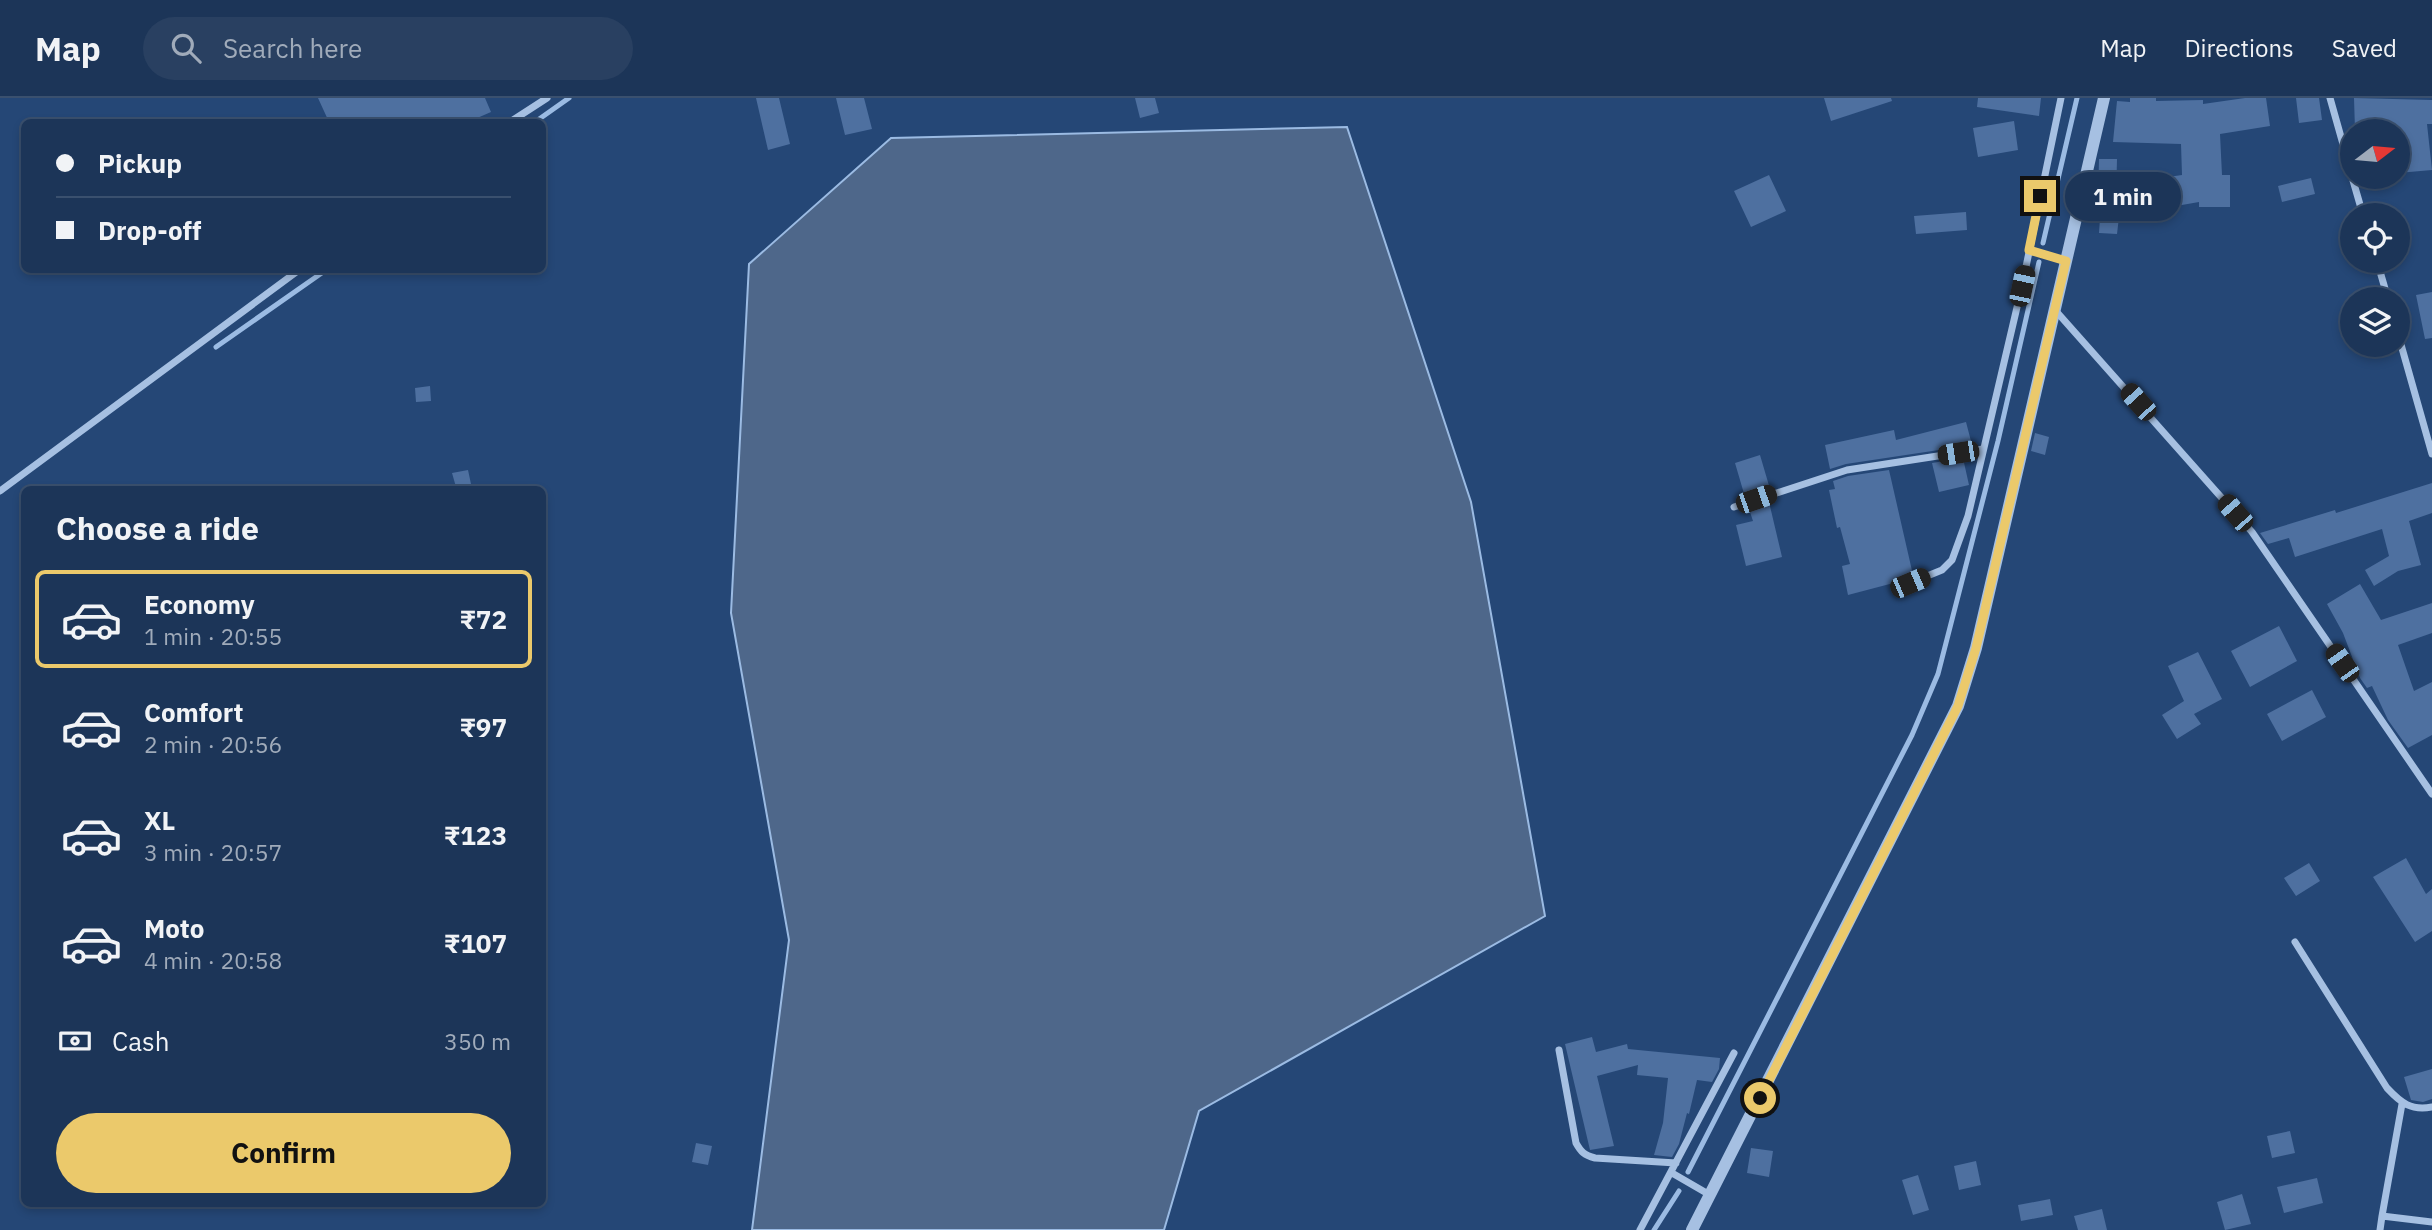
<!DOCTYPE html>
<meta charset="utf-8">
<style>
body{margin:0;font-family:"IBM Plex Sans",sans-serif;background:#294061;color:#f1f3f6;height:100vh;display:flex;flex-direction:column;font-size:26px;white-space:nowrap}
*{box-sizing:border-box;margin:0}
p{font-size:23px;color:#a0abba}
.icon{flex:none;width:38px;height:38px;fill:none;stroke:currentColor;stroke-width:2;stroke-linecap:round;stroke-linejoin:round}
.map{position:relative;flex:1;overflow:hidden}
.details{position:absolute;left:21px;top:388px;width:525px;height:721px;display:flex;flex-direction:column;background:#1c3558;border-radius:10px;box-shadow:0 4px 10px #0003,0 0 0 2px #3a506e}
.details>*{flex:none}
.hud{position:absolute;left:21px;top:21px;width:525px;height:154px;border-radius:10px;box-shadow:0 4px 10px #0003,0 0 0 2px #3a506e;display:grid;align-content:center;height:154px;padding:0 35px;background:#1c3558}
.needle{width:46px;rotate:74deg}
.buttons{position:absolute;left:2340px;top:21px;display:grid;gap:14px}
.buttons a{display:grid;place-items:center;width:70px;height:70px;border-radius:50%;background:#1c3558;box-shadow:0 4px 10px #0003,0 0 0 2px #3a506e;font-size:35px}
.end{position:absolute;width:32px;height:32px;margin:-16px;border:9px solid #ebc96b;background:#111;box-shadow:0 0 0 4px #111}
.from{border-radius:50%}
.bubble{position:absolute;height:49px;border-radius:24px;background:#1c3558;box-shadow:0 4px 10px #0003,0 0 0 2px #3a506e;font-size:23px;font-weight:700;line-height:49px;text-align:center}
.car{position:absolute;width:21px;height:42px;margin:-21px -10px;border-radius:9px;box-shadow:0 0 5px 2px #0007;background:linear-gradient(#222 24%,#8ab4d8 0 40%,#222 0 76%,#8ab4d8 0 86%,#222 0)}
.hud b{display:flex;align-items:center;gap:24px;height:66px;font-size:26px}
.hud b+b{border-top:2px solid #3a506e}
.hud i{width:18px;height:18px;background:#f1f3f6}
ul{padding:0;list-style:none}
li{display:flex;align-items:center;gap:21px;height:98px;margin:0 14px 10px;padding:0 21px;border:4px solid transparent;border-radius:10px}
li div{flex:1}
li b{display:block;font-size:26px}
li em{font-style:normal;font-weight:700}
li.active{border-color:#ebc96b}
li>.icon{width:63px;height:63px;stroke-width:1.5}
h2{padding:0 35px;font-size:32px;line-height:84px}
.pay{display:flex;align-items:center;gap:18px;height:77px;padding:0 35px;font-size:26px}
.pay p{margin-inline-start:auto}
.button{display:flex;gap:14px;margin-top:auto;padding:14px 35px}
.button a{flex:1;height:80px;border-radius:42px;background:#ebc96b;color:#111;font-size:28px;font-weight:700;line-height:80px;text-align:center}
header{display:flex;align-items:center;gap:42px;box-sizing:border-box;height:98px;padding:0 35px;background:#1c3558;border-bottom:2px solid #3a506e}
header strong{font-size:33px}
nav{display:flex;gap:38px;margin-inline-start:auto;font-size:24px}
.search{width:490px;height:63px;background:#294061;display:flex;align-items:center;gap:18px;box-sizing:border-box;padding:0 24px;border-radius:38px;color:#a0abba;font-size:26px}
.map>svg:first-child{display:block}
</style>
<header>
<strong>Map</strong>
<div class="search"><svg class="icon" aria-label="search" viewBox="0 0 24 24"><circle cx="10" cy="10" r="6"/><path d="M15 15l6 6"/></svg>Search here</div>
<nav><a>Map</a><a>Directions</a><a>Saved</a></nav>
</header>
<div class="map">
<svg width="2432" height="1132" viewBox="0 0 2432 1132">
<rect width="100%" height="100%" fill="#254776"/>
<!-- water -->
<path fill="#4e678a" stroke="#9bbbe3" stroke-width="2" d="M1347,29L1471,404L1545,818L1199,1013L1164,1132H752L789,842L731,515L749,166L891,40Z"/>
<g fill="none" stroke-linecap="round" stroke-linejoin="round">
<!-- stream -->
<path stroke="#9bbbe3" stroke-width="5" d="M535,24L569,0
M2043,145L2077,0
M216,249L326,172
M1688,1074L1912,637L1938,576L1998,343L2039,164
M1654,1132L1679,1093"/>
</g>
<!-- building -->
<path fill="#4e70a0" d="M318,0H485L491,14L468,24H329Z
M756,0H779L790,46L768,52Z
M836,0H864L872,31L845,37Z
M1135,0H1155L1159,15L1140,20Z
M1824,0H1891L1892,3L1831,23Z
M1978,0H2041L2039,18L1977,9Z
M2130,0H2156V3L2203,2V6L2245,0H2266L2270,28L2220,36L2222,77H2230V109H2199V104L2159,111L2154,81L2182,77L2181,46L2113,44L2117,3L2130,4Z
M2296,0H2319L2322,22L2299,25Z
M2354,0L2432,2V26H2427L2432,72L2398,75V32H2355Z
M2014,23L2018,52L1978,59L1973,30Z
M2099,61H2117L2116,102H2125L2126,119H2119L2117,136L2099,135L2100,120H2091L2090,103H2098Z
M1769,77L1786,113L1751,129L1734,93Z
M2311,80L2315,96L2282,104L2278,88Z
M1966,114L1967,132L1916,136L1914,118Z
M2432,194V240L2425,241L2416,197Z
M430,288L431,303L416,304L415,290Z
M1966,324L1972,347L1846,366L1830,371L1825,347L1894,332L1896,342Z
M2035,335L2049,339L2045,357L2031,353Z
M1760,357L1770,391L1745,399L1735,365Z
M1963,360L1969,387L1939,394L1932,365Z
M468,372L471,386L456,389L452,375Z
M1889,372L1913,477L1905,482L1848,497L1842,468L1850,466L1840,429L1837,430L1829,392L1835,391L1833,383L1848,378Z
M2432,385V415L2409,423L2421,467L2398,473L2374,488L2365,472L2389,458L2382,431L2295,459L2289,440L2268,446L2260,435L2335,412L2336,415Z
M1769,404L1782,459L1746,468L1736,427L1753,423L1749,411Z
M2360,486L2381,522L2432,505V535L2398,547L2414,593L2432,584V637L2408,650L2388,622L2372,588L2367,590L2360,580L2343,535L2327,506Z
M2279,528L2297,563L2250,589L2231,553Z
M2198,554L2222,601L2194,616L2201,626L2177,641L2162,617L2184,603L2168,568Z
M2312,592L2326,619L2282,643L2267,616Z
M2406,760L2426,796L2432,791V833L2415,844L2373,779Z
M2309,765L2320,783L2296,798L2284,780Z
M1592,939L1596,954L1627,946L1628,951L1720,960L1719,971L1712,984L1697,982L1689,1016L1687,1015L1679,1046L1672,1059L1654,1057L1663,1025L1668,980L1637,977L1638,967L1597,978L1614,1048L1590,1052L1565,946Z
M2432,971V1001L2423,1004L2411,1002L2404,979Z
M2290,1033L2295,1055L2272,1060L2267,1038Z
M696,1045L712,1048L708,1067L692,1064Z
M1751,1050L1773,1053L1769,1079L1747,1075Z
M1976,1063L1981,1087L1959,1092L1954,1068Z
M1918,1077L1929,1112L1913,1117L1902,1082Z
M2317,1080L2323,1105L2284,1115L2277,1089Z
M2242,1096L2251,1126L2225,1132L2217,1104Z
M2050,1101L2053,1117L2021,1123L2018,1107Z
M2102,1111L2107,1132H2078L2074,1118Z"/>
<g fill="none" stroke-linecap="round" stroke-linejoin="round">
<!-- minor -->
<path stroke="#a6c0e2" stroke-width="7" d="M2330,0L2352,78
M510,24L547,0
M2352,79L2363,117
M2029,152L2066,163
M2377,163L2388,201
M2055,212L2252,434L2432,696
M2398,236L2432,356
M0,393L299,172
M1734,409L1847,372L1983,351
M1910,485L1942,472L1952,462L1968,418L2022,188L2061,0
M2295,844L2387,990C2401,1005 2411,1013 2432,1009
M1559,952L1576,1045C1581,1054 1584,1057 1595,1060L1676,1065
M2402,1006L2382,1118L2432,1124
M1672,1075L1710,1097
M1640,1132L1734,955
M2380,1132L2382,1118"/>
<!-- tertiary -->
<path stroke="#a6c0e2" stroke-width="12" d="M1692,1132L1958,608L1976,550L2104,0"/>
</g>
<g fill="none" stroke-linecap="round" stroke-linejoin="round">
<!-- route -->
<path stroke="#ebc96b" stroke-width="9" d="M1760,1000L1958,608L1976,550L2066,163L2029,152L2040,98"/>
</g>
</svg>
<div class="buttons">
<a><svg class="needle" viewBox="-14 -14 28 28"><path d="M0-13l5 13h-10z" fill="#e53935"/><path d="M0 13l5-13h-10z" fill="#a0abba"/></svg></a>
<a><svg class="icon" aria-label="locate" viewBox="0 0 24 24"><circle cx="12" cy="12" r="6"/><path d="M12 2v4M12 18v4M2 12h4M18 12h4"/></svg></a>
<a><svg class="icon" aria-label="layers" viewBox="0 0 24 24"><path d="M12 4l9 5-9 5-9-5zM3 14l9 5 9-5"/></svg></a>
</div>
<i class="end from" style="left:1760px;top:1000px"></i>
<i class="end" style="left:2040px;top:98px"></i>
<div class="bubble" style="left:2065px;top:74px;width:116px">1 min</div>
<i class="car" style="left:2022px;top:188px;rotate:12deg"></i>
<i class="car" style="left:2138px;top:304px;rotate:318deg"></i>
<i class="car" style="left:1958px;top:355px;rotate:261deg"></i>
<i class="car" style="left:1756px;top:401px;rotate:71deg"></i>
<i class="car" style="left:2235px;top:415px;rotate:319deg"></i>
<i class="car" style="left:1910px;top:485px;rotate:67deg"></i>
<i class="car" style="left:2342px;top:565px;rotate:325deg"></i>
<div class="hud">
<b><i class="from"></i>Pickup</b>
<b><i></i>Drop-off</b>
</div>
<section class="details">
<h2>Choose a ride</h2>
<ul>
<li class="active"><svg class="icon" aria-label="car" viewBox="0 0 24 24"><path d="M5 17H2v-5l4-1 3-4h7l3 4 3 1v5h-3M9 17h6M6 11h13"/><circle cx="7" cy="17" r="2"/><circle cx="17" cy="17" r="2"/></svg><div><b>Economy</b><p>1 min · 20:55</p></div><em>₹72</em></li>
<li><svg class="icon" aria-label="car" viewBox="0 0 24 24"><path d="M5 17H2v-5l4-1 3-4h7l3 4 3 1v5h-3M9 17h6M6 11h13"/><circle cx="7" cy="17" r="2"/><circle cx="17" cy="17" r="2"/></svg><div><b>Comfort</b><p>2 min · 20:56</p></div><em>₹97</em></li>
<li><svg class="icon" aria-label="car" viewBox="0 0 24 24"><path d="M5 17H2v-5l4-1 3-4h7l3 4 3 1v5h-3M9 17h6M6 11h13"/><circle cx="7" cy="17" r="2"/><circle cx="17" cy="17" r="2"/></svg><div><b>XL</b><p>3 min · 20:57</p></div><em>₹123</em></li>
<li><svg class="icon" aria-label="car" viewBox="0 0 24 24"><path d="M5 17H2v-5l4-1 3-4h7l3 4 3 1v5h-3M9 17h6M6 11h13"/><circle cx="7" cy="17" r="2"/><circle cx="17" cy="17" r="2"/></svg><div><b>Moto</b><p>4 min · 20:58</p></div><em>₹107</em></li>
</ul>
<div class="pay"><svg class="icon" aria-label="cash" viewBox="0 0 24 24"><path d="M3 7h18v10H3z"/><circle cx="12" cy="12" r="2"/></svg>Cash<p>350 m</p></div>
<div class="button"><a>Confirm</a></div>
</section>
</div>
